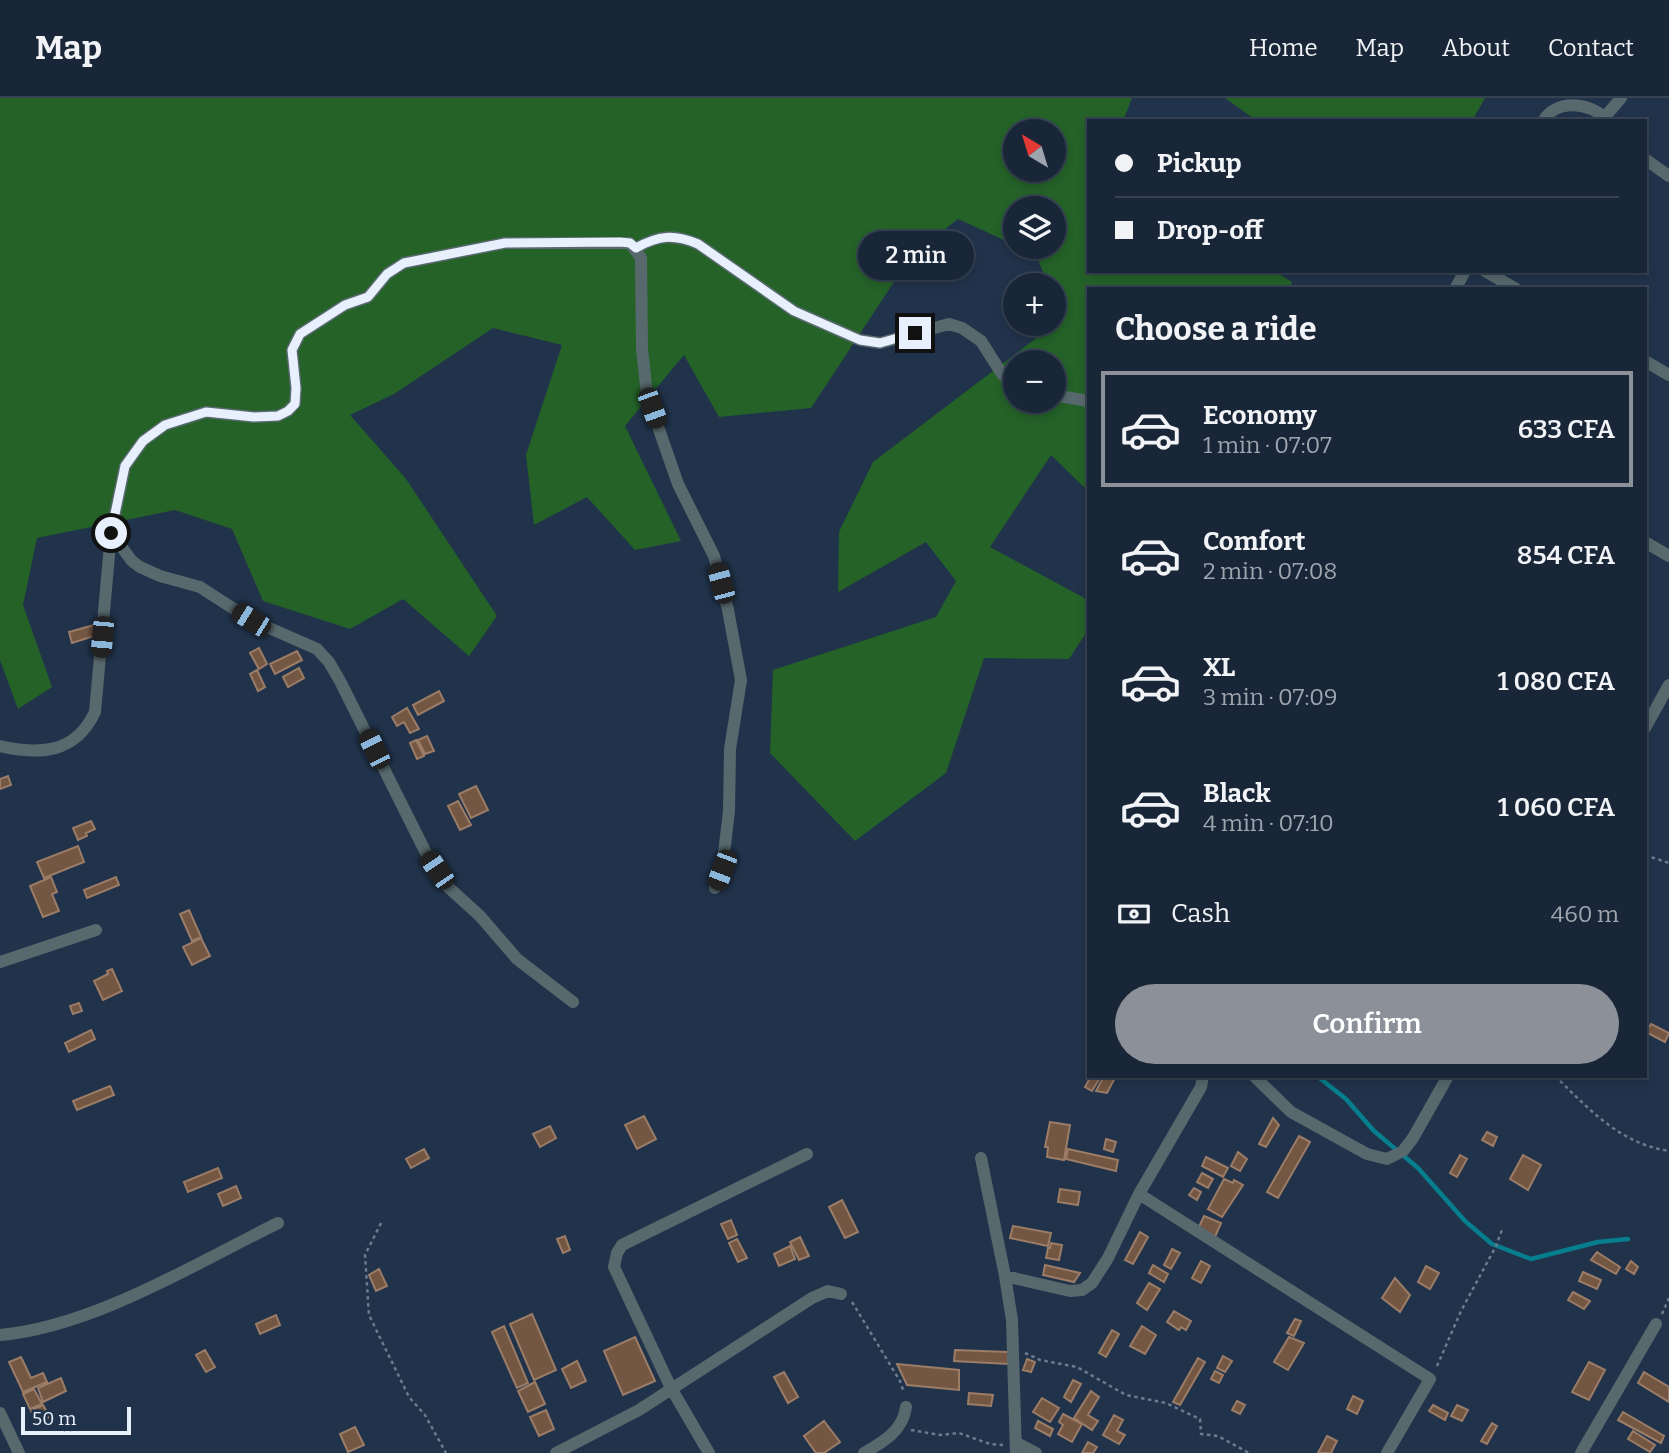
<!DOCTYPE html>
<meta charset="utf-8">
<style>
body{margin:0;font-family:Bitter,serif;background:#222e40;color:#f1f3f6;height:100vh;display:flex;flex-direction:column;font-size:26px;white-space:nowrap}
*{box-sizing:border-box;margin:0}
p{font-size:23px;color:#9fa5ae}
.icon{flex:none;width:38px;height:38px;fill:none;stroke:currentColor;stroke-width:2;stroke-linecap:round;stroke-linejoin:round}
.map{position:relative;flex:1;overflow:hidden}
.drawer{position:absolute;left:1087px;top:189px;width:560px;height:791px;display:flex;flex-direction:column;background:#192638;border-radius:0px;box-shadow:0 4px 10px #0003,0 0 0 2px #374353}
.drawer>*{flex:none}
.top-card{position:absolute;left:1087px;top:21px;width:560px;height:154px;border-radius:0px;box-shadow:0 4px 10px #0003,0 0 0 2px #374353;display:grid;align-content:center;height:154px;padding:0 28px;background:#192638}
.needle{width:46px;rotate:322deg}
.controls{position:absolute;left:1003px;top:21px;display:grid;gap:14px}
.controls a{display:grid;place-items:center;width:63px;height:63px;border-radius:50%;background:#192638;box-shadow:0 4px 10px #0003,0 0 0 2px #374353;font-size:35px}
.scale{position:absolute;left:21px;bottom:18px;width:110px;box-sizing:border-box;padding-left:7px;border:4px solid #e7f0fc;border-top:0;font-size:19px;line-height:24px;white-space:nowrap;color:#e7f0fc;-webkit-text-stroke:5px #21334b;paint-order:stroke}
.end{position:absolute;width:32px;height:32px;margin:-16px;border:9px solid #e7f0fc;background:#111;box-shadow:0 0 0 4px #111}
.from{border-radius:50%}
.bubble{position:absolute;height:49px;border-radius:24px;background:#192638;box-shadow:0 4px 10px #0003,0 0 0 2px #374353;font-size:23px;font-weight:600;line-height:49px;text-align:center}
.car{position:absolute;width:21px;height:42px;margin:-21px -10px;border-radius:9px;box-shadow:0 0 5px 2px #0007;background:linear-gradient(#222 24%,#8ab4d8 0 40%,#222 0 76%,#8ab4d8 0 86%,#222 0)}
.top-card b{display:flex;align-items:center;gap:24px;height:66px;font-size:26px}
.top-card b+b{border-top:2px solid #374353}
.top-card i{width:18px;height:18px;background:#f1f3f6}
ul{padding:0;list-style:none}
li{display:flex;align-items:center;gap:21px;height:116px;margin:0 14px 10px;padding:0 14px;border:4px solid transparent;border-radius:0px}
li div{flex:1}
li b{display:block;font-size:26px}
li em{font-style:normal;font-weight:600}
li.on{border-color:#8c9099}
li>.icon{width:63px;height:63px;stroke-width:1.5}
h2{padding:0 28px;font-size:32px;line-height:84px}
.pay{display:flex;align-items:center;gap:18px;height:77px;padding:0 28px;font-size:26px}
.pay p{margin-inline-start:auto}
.button{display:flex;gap:14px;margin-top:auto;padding:14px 28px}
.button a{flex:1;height:80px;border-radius:42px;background:#8c9099;color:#fff;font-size:28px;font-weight:600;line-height:80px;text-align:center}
header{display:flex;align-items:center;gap:42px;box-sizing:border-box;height:98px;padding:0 35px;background:#192638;border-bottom:2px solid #374353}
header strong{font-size:33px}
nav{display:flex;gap:38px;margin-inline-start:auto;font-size:24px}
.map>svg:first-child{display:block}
</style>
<header>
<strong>Map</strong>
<nav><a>Home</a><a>Map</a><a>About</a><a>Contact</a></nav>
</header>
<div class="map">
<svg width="1669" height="1355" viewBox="0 0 1669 1355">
<rect width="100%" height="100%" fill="#21334b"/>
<!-- green -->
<path fill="#246228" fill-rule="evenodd" d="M0,0H1132L1123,23H1088V173H1274L1292,184L1290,191H1088V393L1051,357L990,449L1088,502V532L1069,561L984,560L946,675L855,743L770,655L773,572L936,519L956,483L926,444L838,494L839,434L873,364L1060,222L1054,203V187H1048L1036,156L1020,149H1054V110H1015V147L958,121L911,158L811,310L719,319L684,257L625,328L681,443L635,452L587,399L534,427L526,357L562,247L493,230L394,296L350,317L406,381L497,518L469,558L403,501L350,531L263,503L232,431L175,412L37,440L23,507L52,589L18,611L0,562ZM1015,33H1054V72H1015ZM1015,264H1054V303H1015Z
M1225,0H1485L1472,23H1257Z"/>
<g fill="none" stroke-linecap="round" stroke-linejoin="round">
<!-- stream -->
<path stroke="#067e8d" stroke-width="4.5" d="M1317,978L1346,1001L1374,1033L1418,1070L1465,1123L1492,1146L1531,1161L1598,1144L1628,1141"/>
</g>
<!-- building -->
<path fill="#745743" stroke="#9b7c67" stroke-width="2" d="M94,527L97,537L72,545L69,534Z
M259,550L267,566L259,571L250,555Z
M297,553L302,562L275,576L270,566Z
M299,570L304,580L288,589L283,579Z
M257,572L265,589L258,593L250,576Z
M439,593L444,603L418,617L413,607Z
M407,610L419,631L410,635L404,624L397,628L392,619Z
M427,638L434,653L425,656L418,642Z
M416,642L424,658L417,661L410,645Z
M8,678L11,687L0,691V681Z
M476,688L488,712L471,720L459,696Z
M458,703L471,727L460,732L448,708Z
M91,723L95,731L86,735L87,738L78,742L73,730Z
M78,748L84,764L44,780L37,764Z
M51,779L57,794L52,796L59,813L43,819L30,788Z
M116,779L119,787L87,800L84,792Z
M189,812L201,839L192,843L180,816Z
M201,840L210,858L192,867L183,849Z
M112,871L122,893L103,902L94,883L108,876L107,873Z
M79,905L82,913L73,916L70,908Z
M1651,926L1669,935L1665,944L1646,934Z
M91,932L95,941L69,954L65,945Z
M1091,978H1101L1092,993L1085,989Z
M1104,978H1116L1107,995L1096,993Z
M110,988L114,997L77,1012L73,1003Z
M644,1018L656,1041L637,1051L625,1027Z
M1273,1020L1279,1027L1266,1049L1259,1046Z
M1050,1024L1070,1027L1064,1062L1047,1059L1048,1049H1045Z
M550,1028L556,1040L540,1049L533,1036Z
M1487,1034L1497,1039L1493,1048L1482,1042Z
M1299,1038L1310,1044L1278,1100L1267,1094Z
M1106,1041L1116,1044L1113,1054L1104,1051Z
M424,1051L429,1060L411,1070L406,1061Z
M1068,1051L1118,1062L1116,1073L1066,1061Z
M1238,1054L1247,1061L1240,1073L1231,1068Z
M1460,1057L1467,1061L1457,1079L1450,1075Z
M1523,1057L1541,1067L1528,1092L1510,1081Z
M1206,1059L1228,1070L1223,1079L1202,1068Z
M218,1070L222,1080L188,1094L184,1084Z
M1202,1075L1213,1081L1208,1090L1197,1084Z
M1224,1081L1233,1085L1234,1082L1243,1087L1222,1119L1208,1111Z
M236,1088L241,1100L223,1108L218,1096Z
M1194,1090L1201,1094L1197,1102L1189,1097Z
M1060,1091L1080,1094L1078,1107L1058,1104Z
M842,1102L858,1134L845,1140L829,1109Z
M1204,1118L1221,1125L1215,1139L1198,1131Z
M731,1122L737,1137L728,1141L721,1126Z
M1013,1128L1051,1135L1048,1148L1010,1140Z
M1140,1134L1148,1139L1133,1166L1125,1162Z
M565,1138L570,1152L563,1155L557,1141Z
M800,1139L809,1158L799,1162L790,1144Z
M737,1141L747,1160L738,1164L729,1145Z
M1051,1145L1062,1147L1059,1162L1046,1160L1048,1150H1050Z
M790,1148L795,1161L779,1168L774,1156Z
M1172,1151L1180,1155L1171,1171L1164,1167Z
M1597,1154L1620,1169L1616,1176L1591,1162Z
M1201,1163L1210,1168L1201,1185L1192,1180Z
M1631,1163L1638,1169L1634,1176L1626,1171Z
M1045,1167L1080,1175L1074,1184L1043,1177Z
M1153,1167L1168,1176L1164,1184L1149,1175Z
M1426,1168L1439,1175L1430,1191L1418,1184Z
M379,1171L387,1188L376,1193L369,1177Z
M1583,1174L1601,1182L1597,1191L1579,1183Z
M1395,1180L1410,1197L1400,1214L1382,1200Z
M1149,1185L1160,1191L1147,1212L1137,1205Z
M1573,1194L1590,1203L1584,1211L1568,1202Z
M1174,1213L1191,1223L1186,1232L1181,1229L1179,1232L1167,1224Z
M532,1216L556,1272L534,1282L510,1226Z
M276,1217L280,1227L260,1236L256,1226Z
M1295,1221L1301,1223L1294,1238L1287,1235Z
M504,1228L528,1285L517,1290L492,1234Z
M1142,1228L1156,1237L1145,1256L1130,1248Z
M1112,1232L1119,1236L1106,1259L1099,1255Z
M635,1239L655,1283L623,1297L604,1253Z
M1289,1239L1304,1245L1288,1272L1274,1264Z
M205,1252L215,1269L206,1274L196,1257Z
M955,1252L1008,1254V1266L954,1263Z
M1223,1258L1232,1263L1225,1274L1217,1270Z
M21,1259L31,1280L43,1275L47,1284L23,1294L9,1264Z
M1198,1260L1205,1264L1180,1307L1173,1304Z
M1027,1261L1035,1264L1031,1274L1023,1272Z
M577,1263L586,1283L571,1290L562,1271Z
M1589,1264L1605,1272L1589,1302L1572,1294Z
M897,1266L959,1272V1292L907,1287Z
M1215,1273L1223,1277L1219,1285L1211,1281Z
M784,1274L798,1299L788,1305L774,1279Z
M1644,1274L1669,1289V1304L1638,1285Z
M61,1280L66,1293L43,1304L38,1290Z
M1073,1282L1081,1286L1071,1304L1064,1299Z
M535,1284L545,1306L528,1314L518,1293Z
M34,1291L42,1306L30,1311L23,1296Z
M1091,1293L1099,1299L1088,1317L1098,1323L1092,1332L1074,1320Z
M969,1295L993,1297L991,1308L968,1306Z
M1353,1298L1363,1303L1357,1316L1347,1311Z
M1042,1300L1059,1310L1050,1324L1033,1314Z
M1237,1303L1245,1307L1240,1316L1232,1312Z
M43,1307L50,1319L37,1325L31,1313Z
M1433,1307L1448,1315L1445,1322L1429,1313Z
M1457,1307L1468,1312L1462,1323L1451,1318Z
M546,1312L554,1331L539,1338L530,1319Z
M1623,1314L1664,1338L1661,1345L1618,1322Z
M1063,1316L1082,1326L1072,1344L1058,1336L1063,1327L1059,1324Z
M1114,1317L1123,1322L1117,1333L1125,1337L1119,1346L1103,1337Z
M824,1323L840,1344L824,1355H816L804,1338Z
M1038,1323L1053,1331L1050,1338L1035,1330Z
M1492,1325L1497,1328L1487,1346L1481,1343Z
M355,1329L364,1347L348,1354L340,1336Z
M1633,1333L1655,1347L1650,1354L1628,1341Z
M1327,1338L1337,1343L1331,1355H1318Z
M1088,1344L1097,1349L1093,1355H1082Z"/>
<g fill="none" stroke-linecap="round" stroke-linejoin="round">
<!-- path -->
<path stroke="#6c7b8e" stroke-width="2.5" stroke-dasharray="3.5 3.5" stroke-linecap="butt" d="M1645,757L1669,765
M1555,978C1590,1012 1619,1045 1669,1053
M381,1125L365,1157L369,1217L409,1299L425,1317L446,1355
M852,1204L900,1283L904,1295
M1662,1216L1669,1200
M1025,1255L1040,1262L1077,1269L1126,1297L1166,1305L1200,1321L1201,1336L1218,1338L1249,1355
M1437,1268L1461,1213L1496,1148L1503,1129
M911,1332L940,1337L959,1335L990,1346L1004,1347"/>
<!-- street -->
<path stroke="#58696e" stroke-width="12" d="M1605,19L1621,0
M1543,23C1557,0 1591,4 1608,23
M1645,61L1669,78
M636,150C659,137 674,136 698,146L794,213L860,242L880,245L949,226L962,230L981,243L1002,276L1015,286
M1485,173L1516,191
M1455,191L1465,173
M1645,263L1669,277
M1054,297L1088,303
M111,435L132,463L140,469L160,478L200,489L251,522L317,551L329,564L340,583L426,755L448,789L480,818L517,861L573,904
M1645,444L1669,458
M1645,630L1669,587
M0,648C40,657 75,656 95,614L111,435L125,368L143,343L165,327L206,314L254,319L278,318L288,313L295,305L296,291L292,252L300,236L345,207L368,199L387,176L404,165L505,145H630L641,160L642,251L647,297L678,386L714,458L728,512L741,582L730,651L729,713L722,772L715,790
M0,864L96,832
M1254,978L1291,1014L1367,1056L1387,1061L1403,1053L1413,1040L1448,978
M981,1060L1005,1178L1012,1222L1016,1355
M1139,1096L1430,1281L1387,1355
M1005,1178L1070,1193L1082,1192L1092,1185L1108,1160L1139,1096L1201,989L1203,978
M0,1237C92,1229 195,1166 278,1125
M0,1315L19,1355
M1017,1345L1036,1355
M556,1355L639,1312L812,1200L828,1193L841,1196
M709,1355L671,1290L614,1169L617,1155L622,1147L807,1056
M864,1355C883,1344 903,1333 906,1309
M1581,1355L1656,1226"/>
</g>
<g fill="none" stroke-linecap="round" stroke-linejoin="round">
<!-- route -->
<path stroke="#e7f0fc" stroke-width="9" d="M111,435L125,368L143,343L165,327L206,314L254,319L278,318L288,313L295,306L296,290L292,252L300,236L345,207L368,199L387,176L404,165L505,145L620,144L630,145L636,150C659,137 674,136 698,146L794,213L860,242L880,245L915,235"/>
</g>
</svg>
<div class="controls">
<a><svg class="needle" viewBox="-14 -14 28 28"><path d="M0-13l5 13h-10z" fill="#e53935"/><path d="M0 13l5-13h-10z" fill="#9fa5ae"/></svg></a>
<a><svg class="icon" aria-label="layers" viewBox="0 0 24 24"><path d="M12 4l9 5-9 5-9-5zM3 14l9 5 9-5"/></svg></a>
<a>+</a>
<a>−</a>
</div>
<div class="scale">50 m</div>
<i class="end from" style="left:111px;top:435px"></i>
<i class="end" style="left:915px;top:235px"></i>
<div class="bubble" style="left:858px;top:133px;width:116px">2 min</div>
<i class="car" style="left:652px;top:310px;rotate:160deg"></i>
<i class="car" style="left:721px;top:485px;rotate:345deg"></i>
<i class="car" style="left:251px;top:522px;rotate:302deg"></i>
<i class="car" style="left:102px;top:539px;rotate:185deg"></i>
<i class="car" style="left:374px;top:651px;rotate:334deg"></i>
<i class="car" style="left:437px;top:772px;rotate:326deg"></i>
<i class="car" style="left:722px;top:772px;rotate:201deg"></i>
<div class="top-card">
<b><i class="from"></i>Pickup</b>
<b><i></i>Drop-off</b>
</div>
<section class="drawer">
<h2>Choose a ride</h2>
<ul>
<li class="on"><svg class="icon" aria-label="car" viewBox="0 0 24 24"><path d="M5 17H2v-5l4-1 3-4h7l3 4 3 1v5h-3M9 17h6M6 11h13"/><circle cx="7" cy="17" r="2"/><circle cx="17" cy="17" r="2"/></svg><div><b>Economy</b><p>1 min · 07:07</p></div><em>633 CFA</em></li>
<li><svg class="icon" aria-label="car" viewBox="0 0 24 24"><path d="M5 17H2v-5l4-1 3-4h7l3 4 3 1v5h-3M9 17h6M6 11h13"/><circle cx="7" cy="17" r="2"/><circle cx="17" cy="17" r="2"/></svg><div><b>Comfort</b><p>2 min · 07:08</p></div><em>854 CFA</em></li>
<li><svg class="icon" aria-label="car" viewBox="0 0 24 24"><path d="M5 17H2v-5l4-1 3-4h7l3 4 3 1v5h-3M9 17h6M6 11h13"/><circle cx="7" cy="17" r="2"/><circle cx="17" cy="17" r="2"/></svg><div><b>XL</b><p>3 min · 07:09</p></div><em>1 080 CFA</em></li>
<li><svg class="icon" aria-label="car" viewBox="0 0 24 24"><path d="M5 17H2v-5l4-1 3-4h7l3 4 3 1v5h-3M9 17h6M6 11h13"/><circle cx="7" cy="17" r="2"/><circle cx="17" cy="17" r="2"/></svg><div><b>Black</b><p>4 min · 07:10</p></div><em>1 060 CFA</em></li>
</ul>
<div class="pay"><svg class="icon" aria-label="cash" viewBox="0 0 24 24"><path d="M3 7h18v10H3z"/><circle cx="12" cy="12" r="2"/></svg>Cash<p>460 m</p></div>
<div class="button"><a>Confirm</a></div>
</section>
</div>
